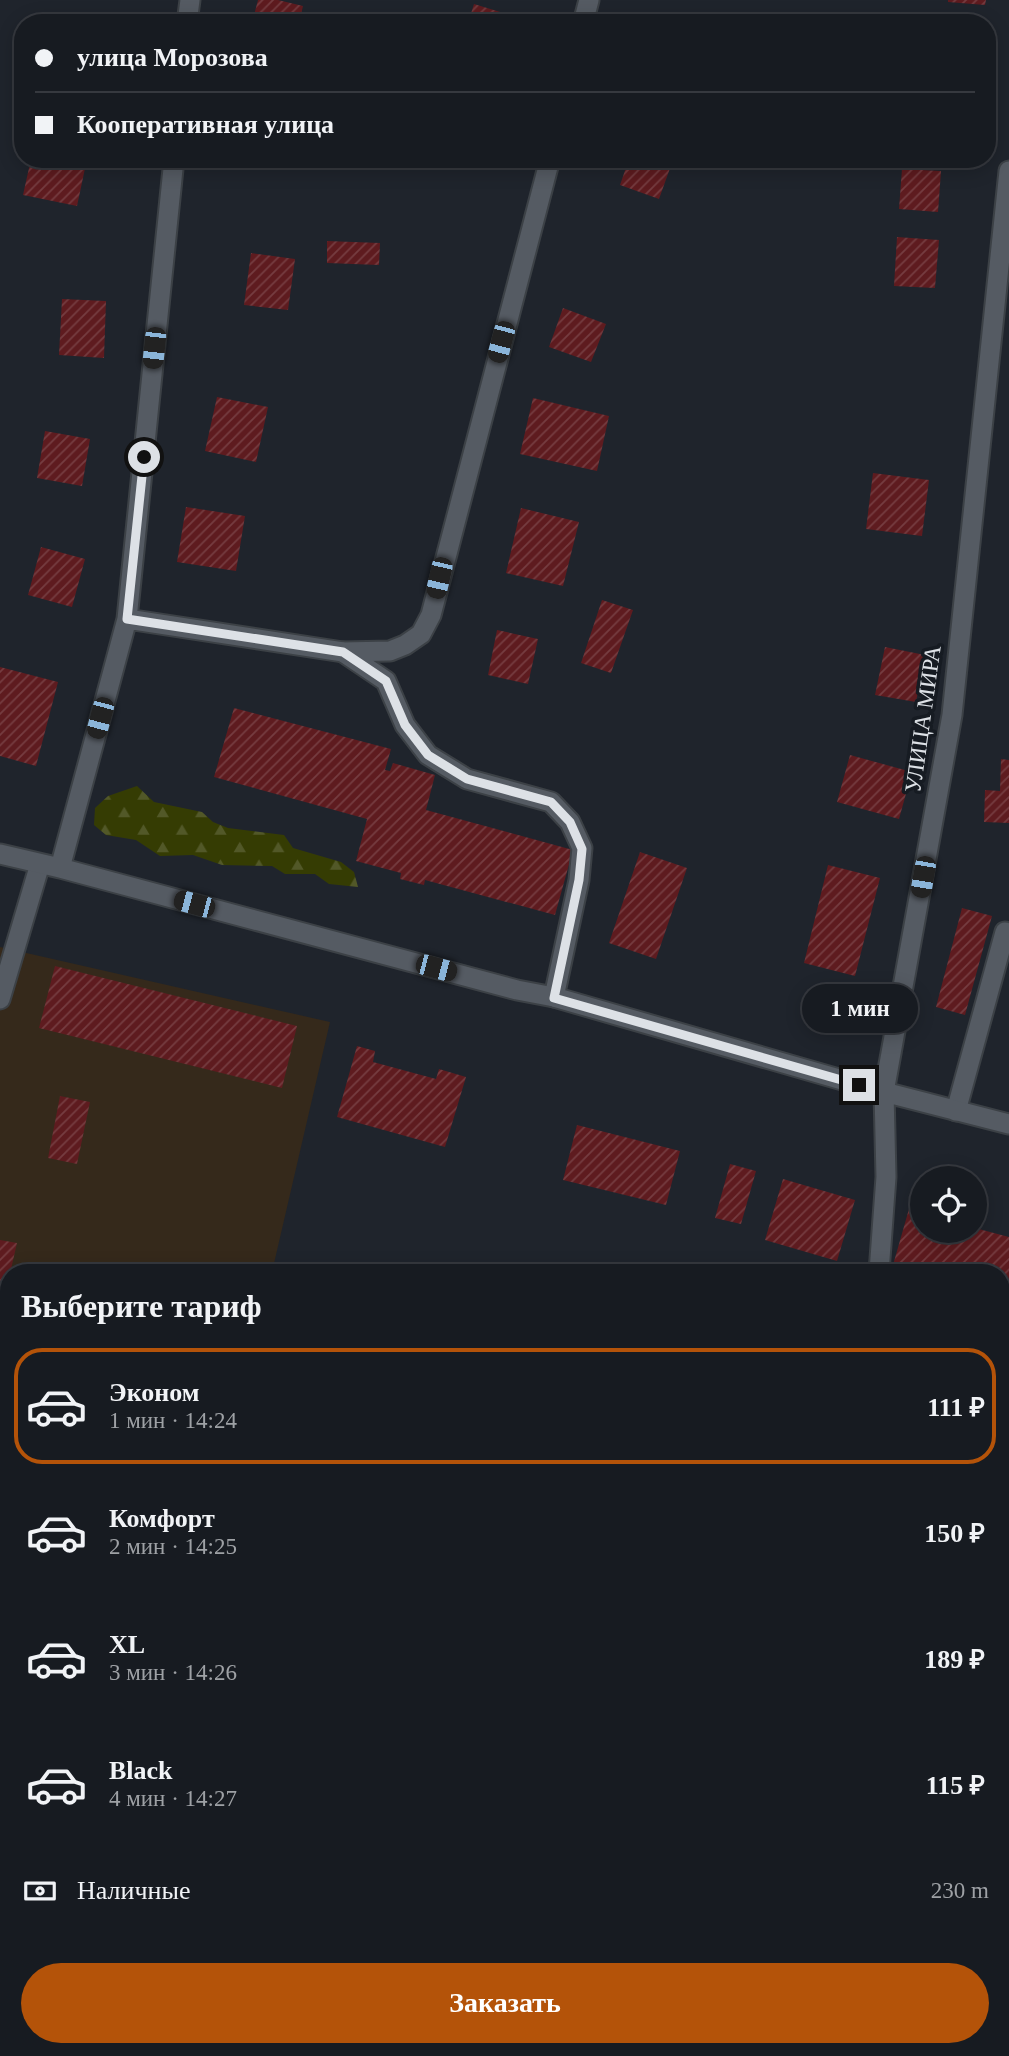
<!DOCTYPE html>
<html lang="ru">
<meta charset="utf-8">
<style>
body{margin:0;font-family:Georgia,serif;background:#24282e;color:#f1f3f6;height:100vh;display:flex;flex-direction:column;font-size:26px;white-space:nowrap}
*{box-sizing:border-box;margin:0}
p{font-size:23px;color:#9ea1a5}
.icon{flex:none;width:38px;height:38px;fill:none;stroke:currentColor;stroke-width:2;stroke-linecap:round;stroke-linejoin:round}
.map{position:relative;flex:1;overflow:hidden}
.side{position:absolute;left:0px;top:1264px;width:1010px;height:793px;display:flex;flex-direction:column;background:#171b21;border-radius:28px 28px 0 0;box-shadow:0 4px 18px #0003,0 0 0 2px #36393f}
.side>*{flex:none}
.hud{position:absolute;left:14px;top:14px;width:982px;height:154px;border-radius:28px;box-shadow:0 4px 18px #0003,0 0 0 2px #36393f;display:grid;align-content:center;height:154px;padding:0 21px;background:#171b21}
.tools{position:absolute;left:910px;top:1166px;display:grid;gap:14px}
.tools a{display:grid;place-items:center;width:77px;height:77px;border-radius:50%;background:#171b21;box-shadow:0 4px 18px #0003,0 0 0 2px #36393f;font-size:35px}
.end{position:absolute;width:32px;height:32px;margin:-16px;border:9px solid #dde1e6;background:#111;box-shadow:0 0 0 4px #111}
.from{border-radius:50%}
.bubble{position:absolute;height:49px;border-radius:24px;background:#171b21;box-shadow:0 4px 18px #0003,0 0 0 2px #36393f;font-size:23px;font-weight:600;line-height:49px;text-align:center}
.car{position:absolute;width:21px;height:42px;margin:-21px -10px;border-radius:9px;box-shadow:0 0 5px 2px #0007;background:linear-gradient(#222 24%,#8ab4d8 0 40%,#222 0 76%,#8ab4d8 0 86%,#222 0)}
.hud b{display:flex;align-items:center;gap:24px;height:66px;font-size:26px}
.hud b+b{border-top:2px solid #36393f}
.hud i{width:18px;height:18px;background:#f1f3f6}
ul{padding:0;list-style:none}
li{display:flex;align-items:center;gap:21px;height:116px;margin:0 14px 10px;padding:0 7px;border:4px solid transparent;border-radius:28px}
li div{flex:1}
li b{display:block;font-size:26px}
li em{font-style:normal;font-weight:600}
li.current{border-color:#b45309}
li>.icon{width:63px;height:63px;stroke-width:1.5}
h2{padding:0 21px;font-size:32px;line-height:84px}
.pay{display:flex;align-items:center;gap:18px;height:77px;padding:0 21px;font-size:26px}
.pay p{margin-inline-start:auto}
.action{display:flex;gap:14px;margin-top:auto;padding:14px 21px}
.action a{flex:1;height:80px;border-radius:42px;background:#b45309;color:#fff;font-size:28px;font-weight:600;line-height:80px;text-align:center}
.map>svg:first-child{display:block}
</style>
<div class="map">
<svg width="1009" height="2056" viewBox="0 0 1009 2056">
<defs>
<pattern id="forest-firs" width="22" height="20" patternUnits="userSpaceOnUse" patternTransform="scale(1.75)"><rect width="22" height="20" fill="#353c03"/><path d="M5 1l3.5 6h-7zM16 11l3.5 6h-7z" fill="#525828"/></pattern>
<pattern id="building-hatch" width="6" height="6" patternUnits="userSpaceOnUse" patternTransform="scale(1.75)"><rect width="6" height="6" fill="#5e1b1f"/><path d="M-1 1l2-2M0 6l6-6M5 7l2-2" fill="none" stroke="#753c40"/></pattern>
</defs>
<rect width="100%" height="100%" fill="#1f242c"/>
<!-- industrial -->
<path fill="#35291b" d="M0,947L330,1022L272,1272H125L74,1264L73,1272H9V1455L0,1453Z"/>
<!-- forest -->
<path fill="url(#forest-firs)" d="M137,786L154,802L202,812L213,822L228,828L284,835L293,848L341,862L354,872L358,887L329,884L315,874H285L272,866L222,865L193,855L160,856L136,840L106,835L94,825L95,808L108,796Z
M9,1734V1780L0,1779V1745Z
M9,1916V2025L0,2028V1921Z"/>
<!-- building -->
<path fill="url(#building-hatch)" d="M258,0H278L303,6L299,23H252Z
M948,0H986L985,5L948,2Z
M474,4L533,22V23H468Z
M31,159H87L77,206L23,195Z
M237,159H282V167L236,162Z
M629,159L673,160L659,199L620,185Z
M902,169L941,171L938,212L899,209Z
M897,237L939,240L935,288L894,286Z
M327,241L380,243L379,265L327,263Z
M251,253L295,259L288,310L244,305Z
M62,299L106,301L104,358L59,355Z
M563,308L606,324L591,362L549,347Z
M217,397L268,407L256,462L205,451Z
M533,398L609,416L597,471L520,454Z
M45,431L90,439L82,486L37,478Z
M873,473L929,480L922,536L866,529Z
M186,507L245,516L236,571L177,562Z
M521,508L579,522L563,586L506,573Z
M41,547L85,559L72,607L28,595Z
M602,600L633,610L611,673L581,663Z
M497,630L538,639L528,684L488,675Z
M885,647L925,655L916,702L875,695Z
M0,667L58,682L36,766L0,756Z
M234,708L391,749L385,770L390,771L393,763L435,775L426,810L573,850L555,915L425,880L424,885L400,879L401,873L356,861L367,819L214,777Z
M850,755L912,772L899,819L837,802Z
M1001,759L1009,760V823L984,822L985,790L1000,791Z
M640,852L687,868L656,959L609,943Z
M828,865L880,878L855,976L804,963Z
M962,908L992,916L965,1015L936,1007Z
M55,966L297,1026L282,1088L39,1028Z
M357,1046L375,1051L373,1062L436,1079L439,1069L466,1077L445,1147L337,1117Z
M60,1096L90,1102L77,1164L48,1158Z
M577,1125L680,1151L666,1205L563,1180Z
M730,1164L756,1171L741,1224L715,1218Z
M783,1179L855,1200L837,1261L765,1240Z
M909,1209L922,1213V1230H975V1228L1009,1237V1318L1001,1316V1272H891Z
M0,1240L17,1243L1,1313H0Z
M1001,1956L1009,1959V2056H946L949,2048H1001Z
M215,2048H418L417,2056H213Z
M817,2048H856L874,2054L873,2056H814Z"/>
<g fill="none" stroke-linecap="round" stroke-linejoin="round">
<!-- service casing -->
<g stroke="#3c4146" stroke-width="23">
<path id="service" d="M343,652L386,681L405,725L428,755L467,779L551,802L570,822L582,848L579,880L554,997
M0,999L40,864
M956,1111L1005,932L1009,933
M0,1509L9,1510
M0,1710L9,1706"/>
</g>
<!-- minor casing -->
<g stroke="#3c4146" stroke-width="23">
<path id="minor" d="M187,23L190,0
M583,23L589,0
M127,619L343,652L390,651L405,645L421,634L431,615L550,159
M0,854L60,868L517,990L554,997L884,1092L1009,1124
M60,868L127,619L174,159
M879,1272L886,1177L884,1092L952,715L1009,171
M1001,1897L1009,1894"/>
</g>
<!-- service -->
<use href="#service" stroke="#555b63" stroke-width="19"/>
<!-- minor -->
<use href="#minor" stroke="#555b63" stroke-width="19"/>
</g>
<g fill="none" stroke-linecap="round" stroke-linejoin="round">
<!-- route -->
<path stroke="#dde1e6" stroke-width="9" d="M144,457L127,619L343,652L386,681L405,725L428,755L467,779L551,802L570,822L582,849L579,880L554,998L859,1085"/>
</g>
<g text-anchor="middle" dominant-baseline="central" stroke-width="7" stroke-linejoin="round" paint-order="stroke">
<!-- street labels -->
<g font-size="23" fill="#dde1e6" stroke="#161b22">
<text transform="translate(923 719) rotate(-82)">УЛИЦА МИРА</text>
</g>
</g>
</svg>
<div class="tools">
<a><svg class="icon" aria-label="locate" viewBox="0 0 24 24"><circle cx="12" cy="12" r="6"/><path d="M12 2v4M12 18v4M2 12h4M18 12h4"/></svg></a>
</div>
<i class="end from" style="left:144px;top:457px"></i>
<i class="end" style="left:859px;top:1085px"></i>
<div class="bubble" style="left:802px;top:984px;width:116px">1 мин</div>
<i class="car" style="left:501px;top:342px;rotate:195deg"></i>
<i class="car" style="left:154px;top:348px;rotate:186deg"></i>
<i class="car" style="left:439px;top:578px;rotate:193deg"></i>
<i class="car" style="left:100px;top:718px;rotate:195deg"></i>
<i class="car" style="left:923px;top:877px;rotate:190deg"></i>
<i class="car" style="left:194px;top:904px;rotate:285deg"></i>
<i class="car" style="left:436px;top:968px;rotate:105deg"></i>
<div class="hud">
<b><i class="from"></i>улица Морозова</b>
<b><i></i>Кооперативная улица</b>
</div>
<section class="side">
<h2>Выберите тариф</h2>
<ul>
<li class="current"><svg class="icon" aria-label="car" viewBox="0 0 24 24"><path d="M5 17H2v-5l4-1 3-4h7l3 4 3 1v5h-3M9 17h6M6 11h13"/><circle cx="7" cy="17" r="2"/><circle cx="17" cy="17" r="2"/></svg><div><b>Эконом</b><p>1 мин · 14:24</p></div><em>111 ₽</em></li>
<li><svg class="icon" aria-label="car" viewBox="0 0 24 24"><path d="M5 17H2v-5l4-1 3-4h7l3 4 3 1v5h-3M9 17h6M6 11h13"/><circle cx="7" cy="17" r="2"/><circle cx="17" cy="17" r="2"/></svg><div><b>Комфорт</b><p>2 мин · 14:25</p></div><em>150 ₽</em></li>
<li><svg class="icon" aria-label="car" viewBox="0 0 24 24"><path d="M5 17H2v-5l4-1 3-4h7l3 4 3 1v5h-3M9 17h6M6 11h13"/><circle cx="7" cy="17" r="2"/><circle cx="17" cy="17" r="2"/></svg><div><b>XL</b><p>3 мин · 14:26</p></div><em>189 ₽</em></li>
<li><svg class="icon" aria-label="car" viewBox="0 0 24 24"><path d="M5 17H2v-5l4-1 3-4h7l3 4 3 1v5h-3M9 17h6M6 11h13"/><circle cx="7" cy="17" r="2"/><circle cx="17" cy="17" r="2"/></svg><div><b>Black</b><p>4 мин · 14:27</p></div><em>115 ₽</em></li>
</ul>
<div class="pay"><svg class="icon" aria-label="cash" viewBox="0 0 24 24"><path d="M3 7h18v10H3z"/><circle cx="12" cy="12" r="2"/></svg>Наличные<p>230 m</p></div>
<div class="action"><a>Заказать</a></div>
</section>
</div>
